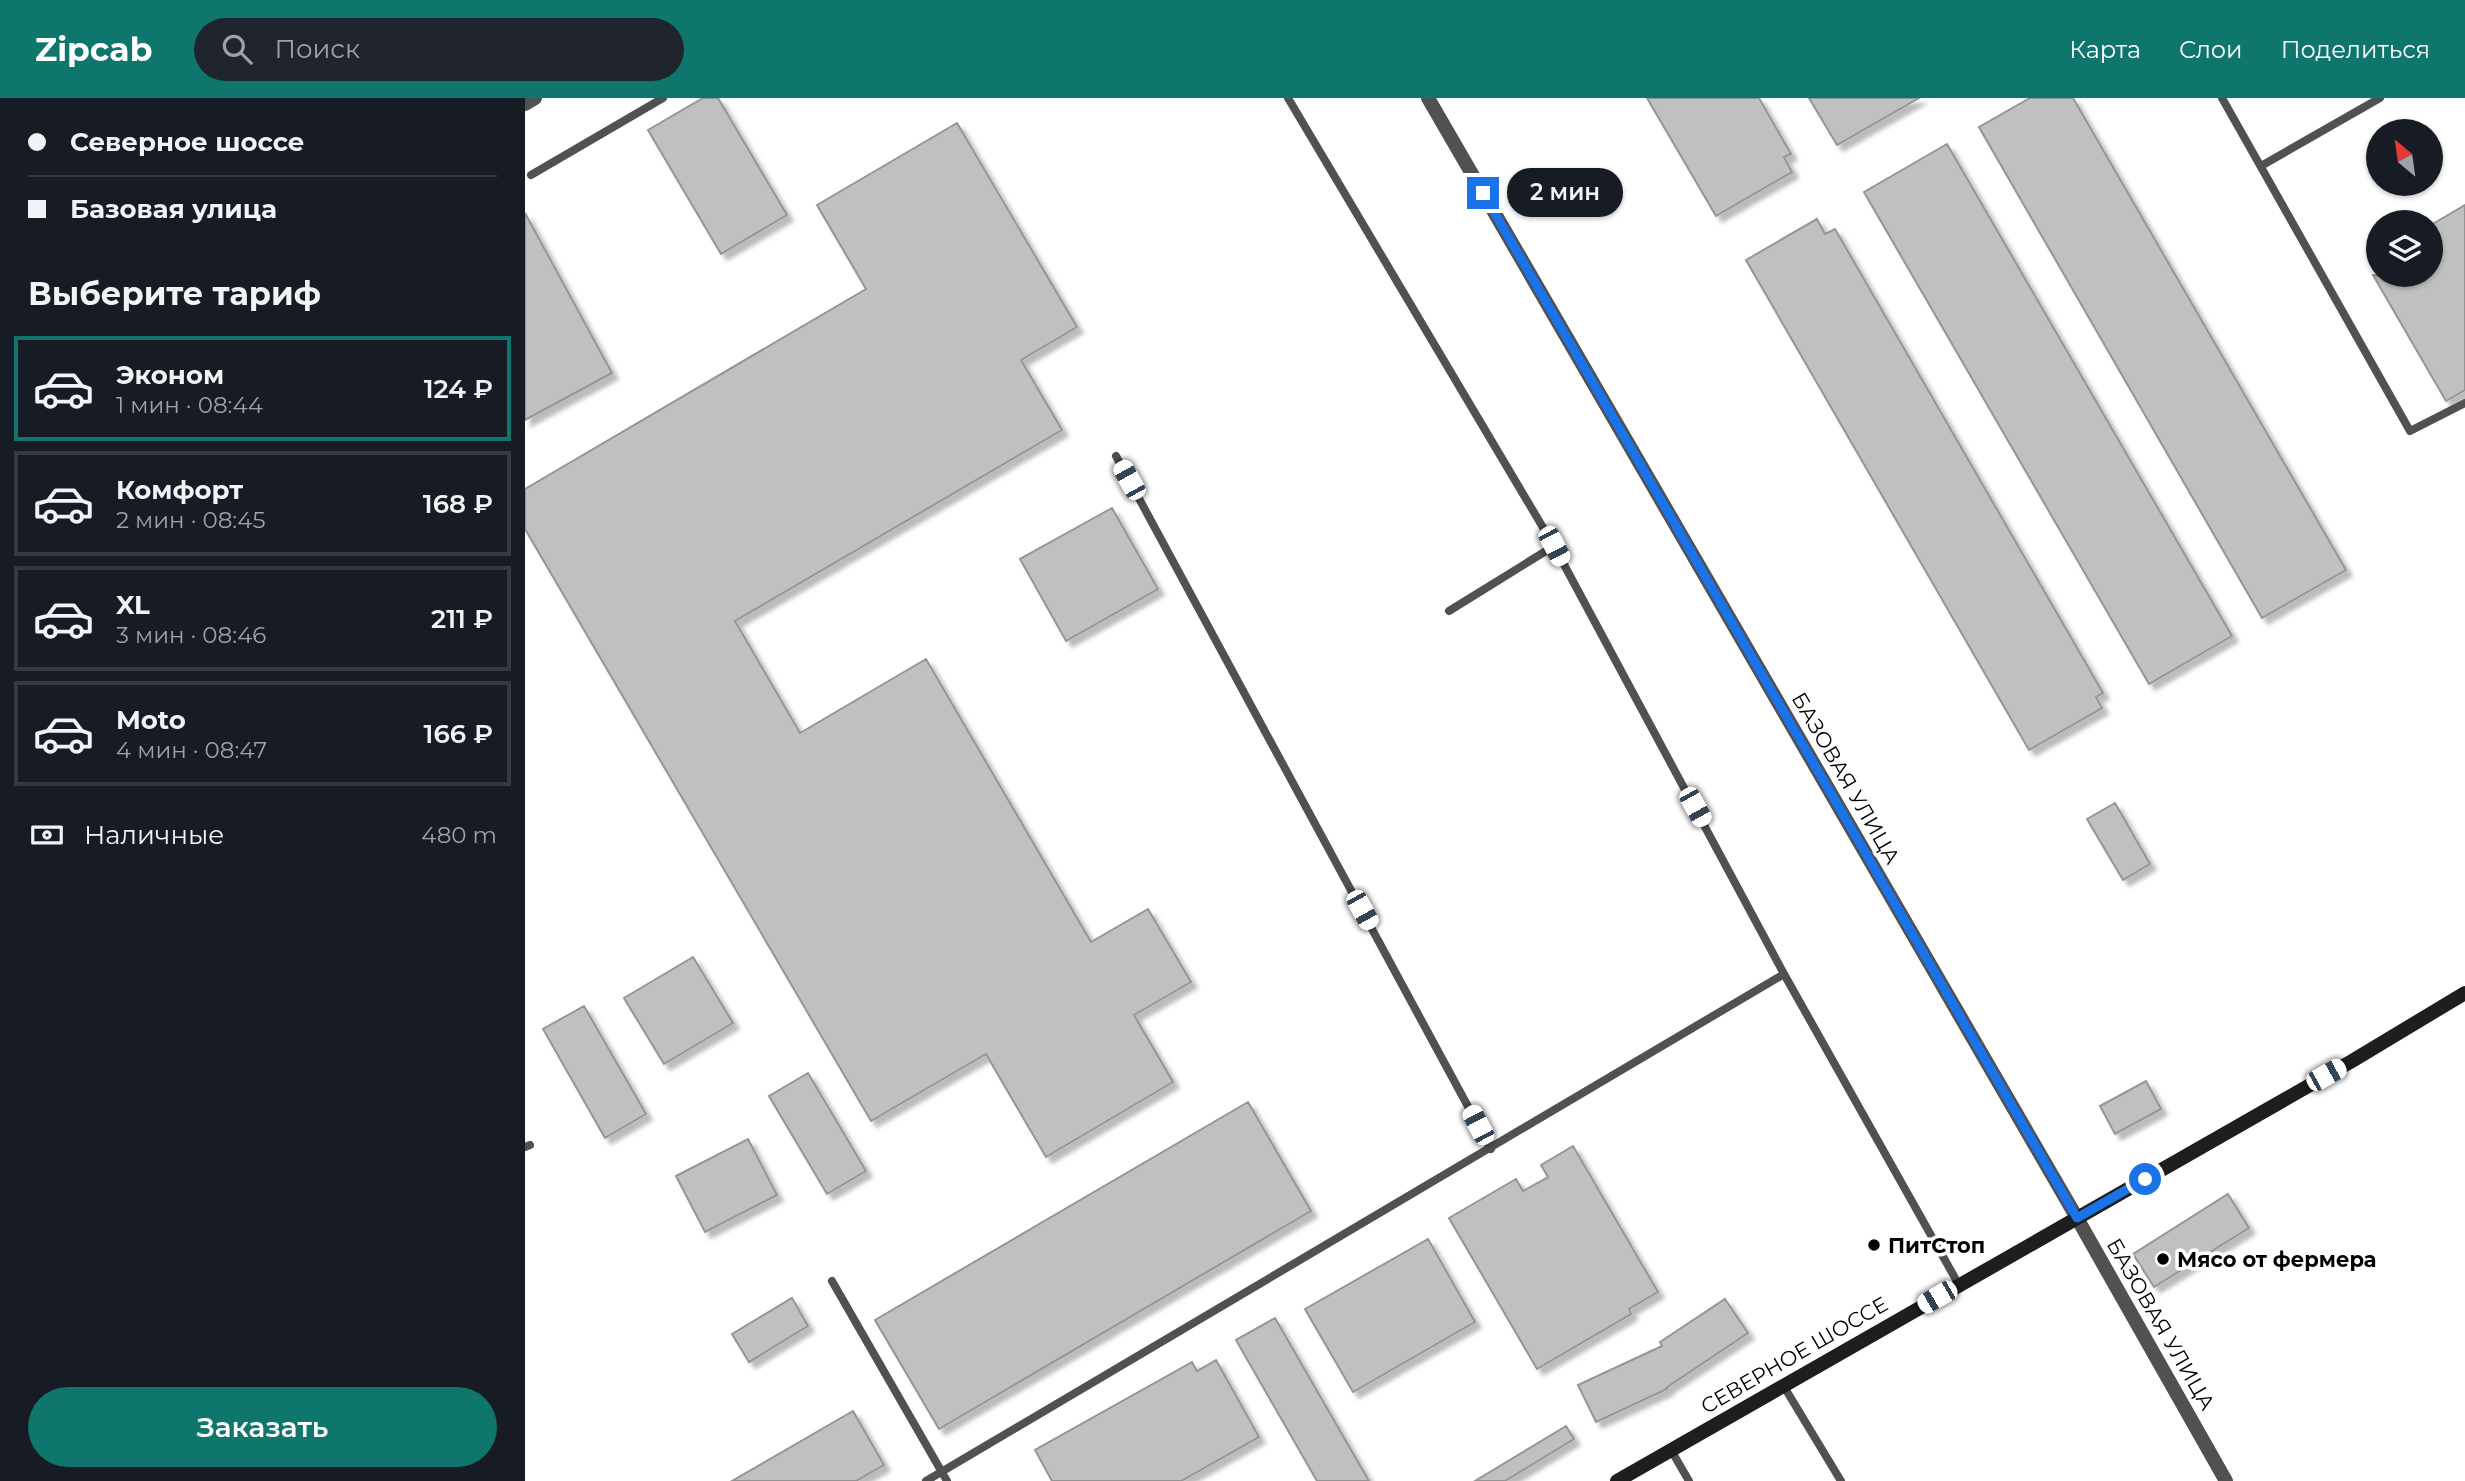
<!DOCTYPE html>
<html lang="ru">
<meta charset="utf-8">
<style>
body{margin:0;font-family:Montserrat,sans-serif;background:#20242c;color:#f1f3f6;height:100vh;display:flex;flex-direction:column;font-size:26px;white-space:nowrap}
*{box-sizing:border-box;margin:0}
p{font-size:23px;color:#9ea1a6}
.icon{flex:none;width:38px;height:38px;fill:none;stroke:currentColor;stroke-width:2;stroke-linecap:round;stroke-linejoin:round}
.map{position:relative;flex:1;overflow:hidden}
.panel{display:flex;flex-direction:column;background:#171b24;width:525px}
.panel>*{flex:none}
.hud{display:grid;align-content:center;height:154px;padding:0 28px;background:#171b24}
.needle{width:46px;rotate:331deg}
.fabs{position:absolute;left:1841px;top:21px;display:grid;gap:14px}
.fabs a{display:grid;place-items:center;width:77px;height:77px;border-radius:50%;background:#171b24;box-shadow:0 2px 5px #0004;font-size:35px}
.end{position:absolute;width:32px;height:32px;margin:-16px;border:9px solid #1a73e8;background:#fff;box-shadow:0 0 0 4px #fff}
.from{border-radius:50%}
.bubble{position:absolute;height:49px;border-radius:24px;background:#171b24;box-shadow:0 2px 5px #0004;font-size:23px;font-weight:600;line-height:49px;text-align:center}
.car{position:absolute;width:21px;height:42px;margin:-21px -10px;border-radius:9px;box-shadow:0 0 5px 2px #0007;background:linear-gradient(#fff 24%,#345 0 40%,#fff 0 76%,#345 0 86%,#fff 0)}
.hud b{display:flex;align-items:center;gap:24px;height:66px;font-size:26px}
.hud b+b{border-top:2px solid #363941}
.hud i{width:18px;height:18px;background:#f1f3f6}
ul{padding:0;list-style:none}
li{display:flex;align-items:center;gap:21px;height:105px;margin:0 14px 10px;padding:0 14px;border:4px solid #363941;border-radius:0px}
li div{flex:1}
li b{display:block;font-size:26px}
li em{font-style:normal;font-weight:600}
li.current{border-color:#0f766e}
li>.icon{width:63px;height:63px;stroke-width:1.5}
h2{padding:0 28px;font-size:32px;line-height:84px}
.pay{display:flex;align-items:center;gap:18px;height:77px;padding:0 28px;font-size:26px}
.pay p{margin-inline-start:auto}
.action{display:flex;gap:14px;margin-top:auto;padding:14px 28px}
.action a{flex:1;height:80px;border-radius:42px;background:#0f766e;color:#fff;font-size:28px;font-weight:600;line-height:80px;text-align:center}
header{display:flex;align-items:center;gap:42px;box-sizing:border-box;height:98px;padding:0 35px;background:#0f766e;color:#fff}
header strong{font-size:33px}
nav{display:flex;gap:38px;margin-inline-start:auto;font-size:24px}
.search{width:490px;height:63px;background:#20242c;display:flex;align-items:center;gap:18px;box-sizing:border-box;padding:0 24px;border-radius:38px;color:#9ea1a6;font-size:26px}
main{display:flex;flex:1;min-height:0}
.map>svg:first-child{display:block}
</style>
<header>
<strong>Zipcab</strong>
<div class="search"><svg class="icon" aria-label="search" viewBox="0 0 24 24"><circle cx="10" cy="10" r="6"/><path d="M15 15l6 6"/></svg>Поиск</div>
<nav><a>Карта</a><a>Слои</a><a>Поделиться</a></nav>
</header>
<main>
<section class="panel">
<div class="hud">
<b><i class="from"></i>Северное шоссе</b>
<b><i></i>Базовая улица</b>
</div>
<h2>Выберите тариф</h2>
<ul>
<li class="current"><svg class="icon" aria-label="car" viewBox="0 0 24 24"><path d="M5 17H2v-5l4-1 3-4h7l3 4 3 1v5h-3M9 17h6M6 11h13"/><circle cx="7" cy="17" r="2"/><circle cx="17" cy="17" r="2"/></svg><div><b>Эконом</b><p>1 мин · 08:44</p></div><em>124 ₽</em></li>
<li><svg class="icon" aria-label="car" viewBox="0 0 24 24"><path d="M5 17H2v-5l4-1 3-4h7l3 4 3 1v5h-3M9 17h6M6 11h13"/><circle cx="7" cy="17" r="2"/><circle cx="17" cy="17" r="2"/></svg><div><b>Комфорт</b><p>2 мин · 08:45</p></div><em>168 ₽</em></li>
<li><svg class="icon" aria-label="car" viewBox="0 0 24 24"><path d="M5 17H2v-5l4-1 3-4h7l3 4 3 1v5h-3M9 17h6M6 11h13"/><circle cx="7" cy="17" r="2"/><circle cx="17" cy="17" r="2"/></svg><div><b>XL</b><p>3 мин · 08:46</p></div><em>211 ₽</em></li>
<li><svg class="icon" aria-label="car" viewBox="0 0 24 24"><path d="M5 17H2v-5l4-1 3-4h7l3 4 3 1v5h-3M9 17h6M6 11h13"/><circle cx="7" cy="17" r="2"/><circle cx="17" cy="17" r="2"/></svg><div><b>Moto</b><p>4 мин · 08:47</p></div><em>166 ₽</em></li>
</ul>
<div class="pay"><svg class="icon" aria-label="cash" viewBox="0 0 24 24"><path d="M3 7h18v10H3z"/><circle cx="12" cy="12" r="2"/></svg>Наличные<p>480 m</p></div>
<div class="action"><a>Заказать</a></div>
</section>
<div class="map">
<svg width="1940" height="1383" viewBox="0 0 1940 1383">
<defs>
<filter id="shadow"><feDropShadow dx="6" dy="6" stdDeviation="2" flood-color="#0004"/></filter>
</defs>
<rect width="100%" height="100%" fill="#fff"/>
<!-- building -->
<path fill="#c0c0c0" stroke="#959595" stroke-width="2" filter="url(#shadow)" d="M178,0H193L262,117L196,156L123,32Z
M1122,0H1234L1266,56L1259,59L1267,74L1191,118Z
M1284,0H1394L1312,47Z
M1505,0H1548L1821,472L1737,520L1454,29Z
M432,25L552,229L496,262L537,332L210,523L275,635L401,561L566,844L623,811L666,884L609,917L648,984L521,1059L461,956L346,1023L0,431V391L341,191L292,107Z
M1422,46L1707,538L1624,586L1339,94Z
M1940,107V292L1921,303L1848,177H1906V127Z
M0,115L87,275L0,322Z
M1292,121L1300,136L1310,131L1578,595L1571,599L1577,610L1504,652L1221,162Z
M587,410L633,491L541,543L495,461Z
M1590,705L1625,766L1598,782L1562,721Z
M168,859L208,925L139,966L99,900Z
M59,908L121,1016L80,1040L18,931Z
M283,975L341,1073L302,1096L244,998Z
M1621,983L1636,1011L1590,1036L1575,1008Z
M723,1004L786,1113L414,1331L350,1222Z
M223,1041L252,1097L180,1134L151,1078Z
M1048,1048L1133,1194L1104,1211L1106,1216L1012,1271L924,1120L991,1081L998,1093L1023,1079L1016,1067Z
M1703,1096L1724,1130L1629,1189L1608,1156Z
M903,1141L950,1224L828,1294L780,1211Z
M267,1200L283,1228L224,1264L207,1236Z
M1200,1201L1223,1235L1141,1290L1142,1291L1071,1324L1053,1287L1137,1248L1135,1244Z
M750,1220L844,1383H792L711,1242Z
M691,1262L734,1339L656,1383H527L510,1352L667,1264L672,1273Z
M328,1313L359,1367L331,1383H207Z
M1041,1328L1049,1341L980,1383H950Z"/>
<g fill="none" stroke-linecap="round" stroke-linejoin="round">
<!-- service -->
<path stroke="#515151" stroke-width="8" d="M763,0L1029,448L1259,876L1434,1187
M1697,0L1885,333L1940,305
M1736,68L1855,0
M6,77L138,0
M591,358L966,1051
M924,513L1029,448
M0,1049L5,1047
M307,1183L422,1383
M1258,1287L1316,1383
M1146,1352L1164,1383
M401,1383L1259,876"/>
<!-- minor -->
<path stroke="#515151" stroke-width="14" d="M903,0L1552,1120L1701,1383
M0,6L10,0"/>
<!-- secondary -->
<path stroke="#1e1e1e" stroke-width="14" d="M1092,1383L1827,963L1940,895"/>
</g>
<g fill="none" stroke-linecap="round" stroke-linejoin="round">
<!-- route -->
<path stroke="#1a73e8" stroke-width="9" d="M958,95L1552,1120L1620,1081"/>
</g>
<!-- markers -->
<g fill="#000" stroke="#fff" stroke-width="2.5">
<circle cx="1349" cy="1147" r="7"/>
<circle cx="1638" cy="1161" r="7"/>
</g>
<g text-anchor="middle" dominant-baseline="central" stroke-width="7" stroke-linejoin="round" paint-order="stroke">
<!-- street labels -->
<g font-size="21" fill="#000" stroke="#fff">
<text transform="translate(1321 680) rotate(60)">БАЗОВАЯ УЛИЦА</text>
<text transform="translate(1636 1226) rotate(60)">БАЗОВАЯ УЛИЦА</text>
<text transform="translate(1269 1257) rotate(-30)">СЕВЕРНОЕ ШОССЕ</text>
</g>
<!-- poi labels -->
<g font-size="21" font-weight="bold" fill="#000" stroke="#fff" text-anchor="start">
<text x="1363" y="1147">ПитСтоп</text>
<text x="1652" y="1161">Мясо от фермера</text>
</g>
</g>
</svg>
<div class="fabs">
<a><svg class="needle" viewBox="-14 -14 28 28"><path d="M0-13l5 13h-10z" fill="#e53935"/><path d="M0 13l5-13h-10z" fill="#9ea1a6"/></svg></a>
<a><svg class="icon" aria-label="layers" viewBox="0 0 24 24"><path d="M12 4l9 5-9 5-9-5zM3 14l9 5 9-5"/></svg></a>
</div>
<i class="end from" style="left:1620px;top:1081px"></i>
<i class="end" style="left:958px;top:95px"></i>
<div class="bubble" style="left:982px;top:70px;width:116px">2 мин</div>
<i class="car" style="left:604px;top:382px;rotate:331deg"></i>
<i class="car" style="left:1029px;top:448px;rotate:152deg"></i>
<i class="car" style="left:1170px;top:709px;rotate:151deg"></i>
<i class="car" style="left:837px;top:812px;rotate:151deg"></i>
<i class="car" style="left:1801px;top:977px;rotate:61deg"></i>
<i class="car" style="left:953px;top:1027px;rotate:332deg"></i>
<i class="car" style="left:1412px;top:1199px;rotate:240deg"></i>
</div>
</main>
